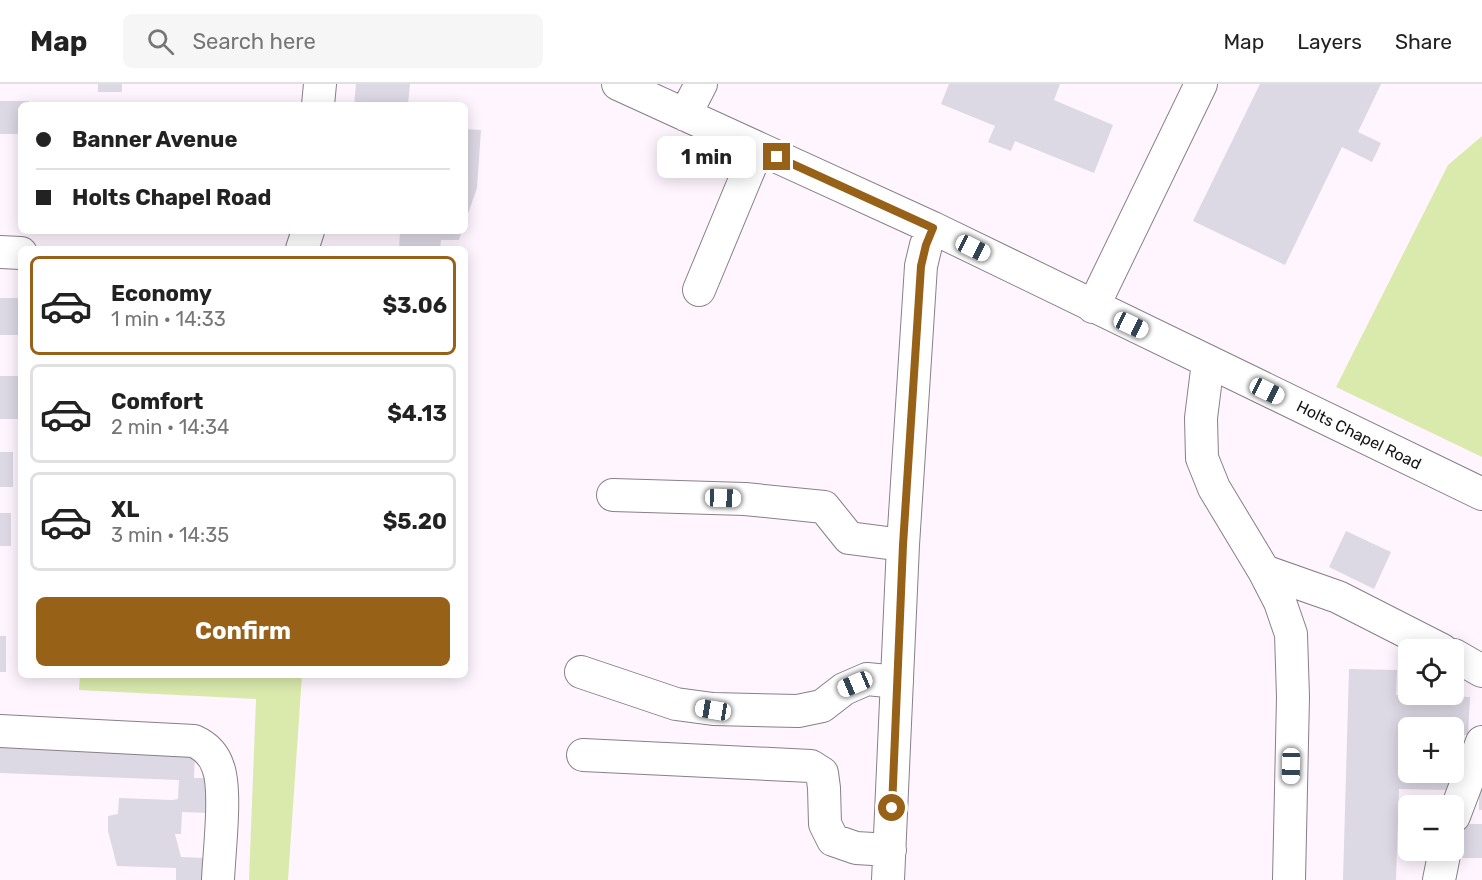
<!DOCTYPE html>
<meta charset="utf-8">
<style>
body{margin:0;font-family:Rubik,sans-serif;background:#f6f6f6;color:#222;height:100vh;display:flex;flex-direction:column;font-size:22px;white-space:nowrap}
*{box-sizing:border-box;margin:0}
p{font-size:20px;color:#767676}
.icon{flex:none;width:33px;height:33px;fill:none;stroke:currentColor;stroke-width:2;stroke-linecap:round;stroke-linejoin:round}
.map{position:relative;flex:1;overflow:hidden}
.sheet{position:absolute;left:18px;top:162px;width:450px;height:432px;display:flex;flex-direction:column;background:#fff;border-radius:9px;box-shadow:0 3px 15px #0003}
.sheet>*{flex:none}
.hud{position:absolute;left:18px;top:18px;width:450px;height:132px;border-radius:9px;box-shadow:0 3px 15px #0003;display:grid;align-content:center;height:132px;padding:0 18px;background:#fff}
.controls{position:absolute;left:1398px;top:555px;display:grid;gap:12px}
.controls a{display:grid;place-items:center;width:66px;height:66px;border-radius:9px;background:#fff;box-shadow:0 3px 15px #0003;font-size:30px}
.end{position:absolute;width:27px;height:27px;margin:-14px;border:8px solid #976118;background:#fff;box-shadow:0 0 0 3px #fff}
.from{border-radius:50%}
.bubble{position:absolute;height:42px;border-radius:9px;background:#fff;box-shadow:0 3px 15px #0003;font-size:20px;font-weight:700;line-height:42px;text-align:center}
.car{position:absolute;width:18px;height:36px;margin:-18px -9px;border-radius:8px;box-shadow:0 0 4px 2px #0007;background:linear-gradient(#fff 24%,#345 0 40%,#fff 0 76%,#345 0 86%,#fff 0)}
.hud b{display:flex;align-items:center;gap:21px;height:57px;font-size:22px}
.hud b+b{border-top:2px solid #e0e0e0}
.hud i{width:15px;height:15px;background:#222}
ul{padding:10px 0 0;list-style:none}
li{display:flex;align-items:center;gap:18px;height:99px;margin:0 12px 9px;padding:0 6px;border:3px solid #e0e0e0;border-radius:9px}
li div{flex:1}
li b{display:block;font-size:22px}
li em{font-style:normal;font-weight:700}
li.active{border-color:#976118}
li>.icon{width:54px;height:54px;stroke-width:1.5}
.action{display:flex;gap:12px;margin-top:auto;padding:12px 18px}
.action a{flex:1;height:69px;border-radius:9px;background:#976118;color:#fff;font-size:24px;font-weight:700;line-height:69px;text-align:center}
header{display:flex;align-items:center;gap:36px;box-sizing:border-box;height:84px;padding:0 30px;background:#fff;border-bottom:2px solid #e0e0e0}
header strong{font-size:28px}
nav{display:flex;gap:33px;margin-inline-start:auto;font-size:21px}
.search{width:420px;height:54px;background:#f6f6f6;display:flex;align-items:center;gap:15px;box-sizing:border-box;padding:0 21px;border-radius:9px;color:#767676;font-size:22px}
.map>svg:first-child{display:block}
</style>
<header>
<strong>Map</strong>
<div class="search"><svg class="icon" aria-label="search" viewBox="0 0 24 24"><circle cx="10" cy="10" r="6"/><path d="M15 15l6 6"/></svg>Search here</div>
<nav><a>Map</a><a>Layers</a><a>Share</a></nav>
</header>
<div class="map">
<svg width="1482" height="796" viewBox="0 0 1482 796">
<rect width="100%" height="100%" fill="#fff5fe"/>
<!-- green -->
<path fill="#daeaad" d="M1482,52V373L1336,303L1448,81Z
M80,591H302L288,796H249L256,615L79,606Z"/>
<!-- building -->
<path fill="#dcd8e4" d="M98,0H122V8H98Z
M356,0H410L408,21H354Z
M949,0H1060L1054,16L1113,41L1094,89L1015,57L1011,67L988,58L995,42L941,20Z
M1260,0H1381L1358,48L1381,59L1372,78L1342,63L1285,181L1193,137Z
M0,17H29V21H21V50H0Z
M465,45L481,46L477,104L465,138Z
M400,147H462L459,156H441L440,165H399Z
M0,214H21V251H0Z
M0,292H21V335H0Z
M0,368H13V403H0Z
M0,429H11V462H0Z
M1346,447L1391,468L1374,505L1329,483Z
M0,552H6V588H0Z
M1349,585L1397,586L1396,611L1470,613L1468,651H1454V644H1408V688H1450L1449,706L1399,705L1396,796H1343Z
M0,659L195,667L194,694H209L208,729L182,728L181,750H175L181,773L206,774L205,796H176V784L117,782L108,747V732L118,730L119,714L172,716L178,715L179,696L0,689Z
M1479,683H1482V726H1479Z
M1461,740H1482V774H1461Z"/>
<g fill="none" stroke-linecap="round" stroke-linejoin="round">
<!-- minor casing -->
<g stroke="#887f87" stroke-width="34">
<path id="minor" d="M618,0L933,144L1482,410
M318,21L320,0
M685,31L701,0
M302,165L308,147
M0,168L21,169
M699,206L758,64
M1093,223L1201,0
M1208,278L1201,334L1202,374L1214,404L1264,487L1280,518L1291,550L1293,613L1289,796
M613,411L745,415L824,423L849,454L903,461
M1264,487L1338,513L1442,566
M1454,571L1482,587
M581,588L676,620L713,625L798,627L822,622L844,605L867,595L897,598
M0,647L194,657C205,662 214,670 218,683C227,706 219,769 218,796
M583,671L811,682L822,689L824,704L825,740L833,756L856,764L890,766
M1454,732L1482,658
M888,796L903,461L921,182L926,161L933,144
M1439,796L1445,766"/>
</g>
<!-- minor -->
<use href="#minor" stroke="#fff" stroke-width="32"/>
</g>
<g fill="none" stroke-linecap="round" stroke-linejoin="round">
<!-- route -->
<path stroke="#976118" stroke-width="8" d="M777,73L933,144L926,161L921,182L903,461L892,724"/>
</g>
<g text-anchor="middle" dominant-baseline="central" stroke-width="5" stroke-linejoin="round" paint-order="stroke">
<!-- street labels -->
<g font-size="16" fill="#171417" stroke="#fff">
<text transform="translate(1359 351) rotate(26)">Holts Chapel Road</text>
</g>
</g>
</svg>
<div class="controls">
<a><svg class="icon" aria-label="locate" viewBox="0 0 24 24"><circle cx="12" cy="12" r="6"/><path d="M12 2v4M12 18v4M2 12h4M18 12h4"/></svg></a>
<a>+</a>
<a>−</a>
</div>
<i class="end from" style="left:892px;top:724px"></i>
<i class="end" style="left:777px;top:73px"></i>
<div class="bubble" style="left:657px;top:52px;width:99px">1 min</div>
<i class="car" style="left:973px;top:164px;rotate:116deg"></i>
<i class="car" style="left:1131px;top:241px;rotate:115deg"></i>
<i class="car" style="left:1267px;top:307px;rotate:116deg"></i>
<i class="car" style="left:723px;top:414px;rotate:92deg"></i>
<i class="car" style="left:855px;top:600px;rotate:247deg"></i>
<i class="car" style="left:713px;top:626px;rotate:279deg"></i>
<i class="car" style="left:1291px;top:682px;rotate:181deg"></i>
<div class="hud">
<b><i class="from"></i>Banner Avenue</b>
<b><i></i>Holts Chapel Road</b>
</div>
<section class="sheet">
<ul>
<li class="active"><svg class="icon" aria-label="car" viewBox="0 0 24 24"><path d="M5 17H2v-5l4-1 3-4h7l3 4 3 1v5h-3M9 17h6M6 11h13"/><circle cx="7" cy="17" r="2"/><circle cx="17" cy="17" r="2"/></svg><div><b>Economy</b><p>1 min · 14:33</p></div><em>$3.06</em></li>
<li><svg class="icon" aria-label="car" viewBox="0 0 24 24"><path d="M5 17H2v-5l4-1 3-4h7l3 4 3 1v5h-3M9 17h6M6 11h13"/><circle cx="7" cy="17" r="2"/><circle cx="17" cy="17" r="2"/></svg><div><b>Comfort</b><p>2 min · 14:34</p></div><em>$4.13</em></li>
<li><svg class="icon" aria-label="car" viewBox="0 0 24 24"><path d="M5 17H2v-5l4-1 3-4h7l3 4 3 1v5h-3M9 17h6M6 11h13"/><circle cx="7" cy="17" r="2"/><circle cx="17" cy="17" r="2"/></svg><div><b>XL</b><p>3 min · 14:35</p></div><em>$5.20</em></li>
</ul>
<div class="action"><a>Confirm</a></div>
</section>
</div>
